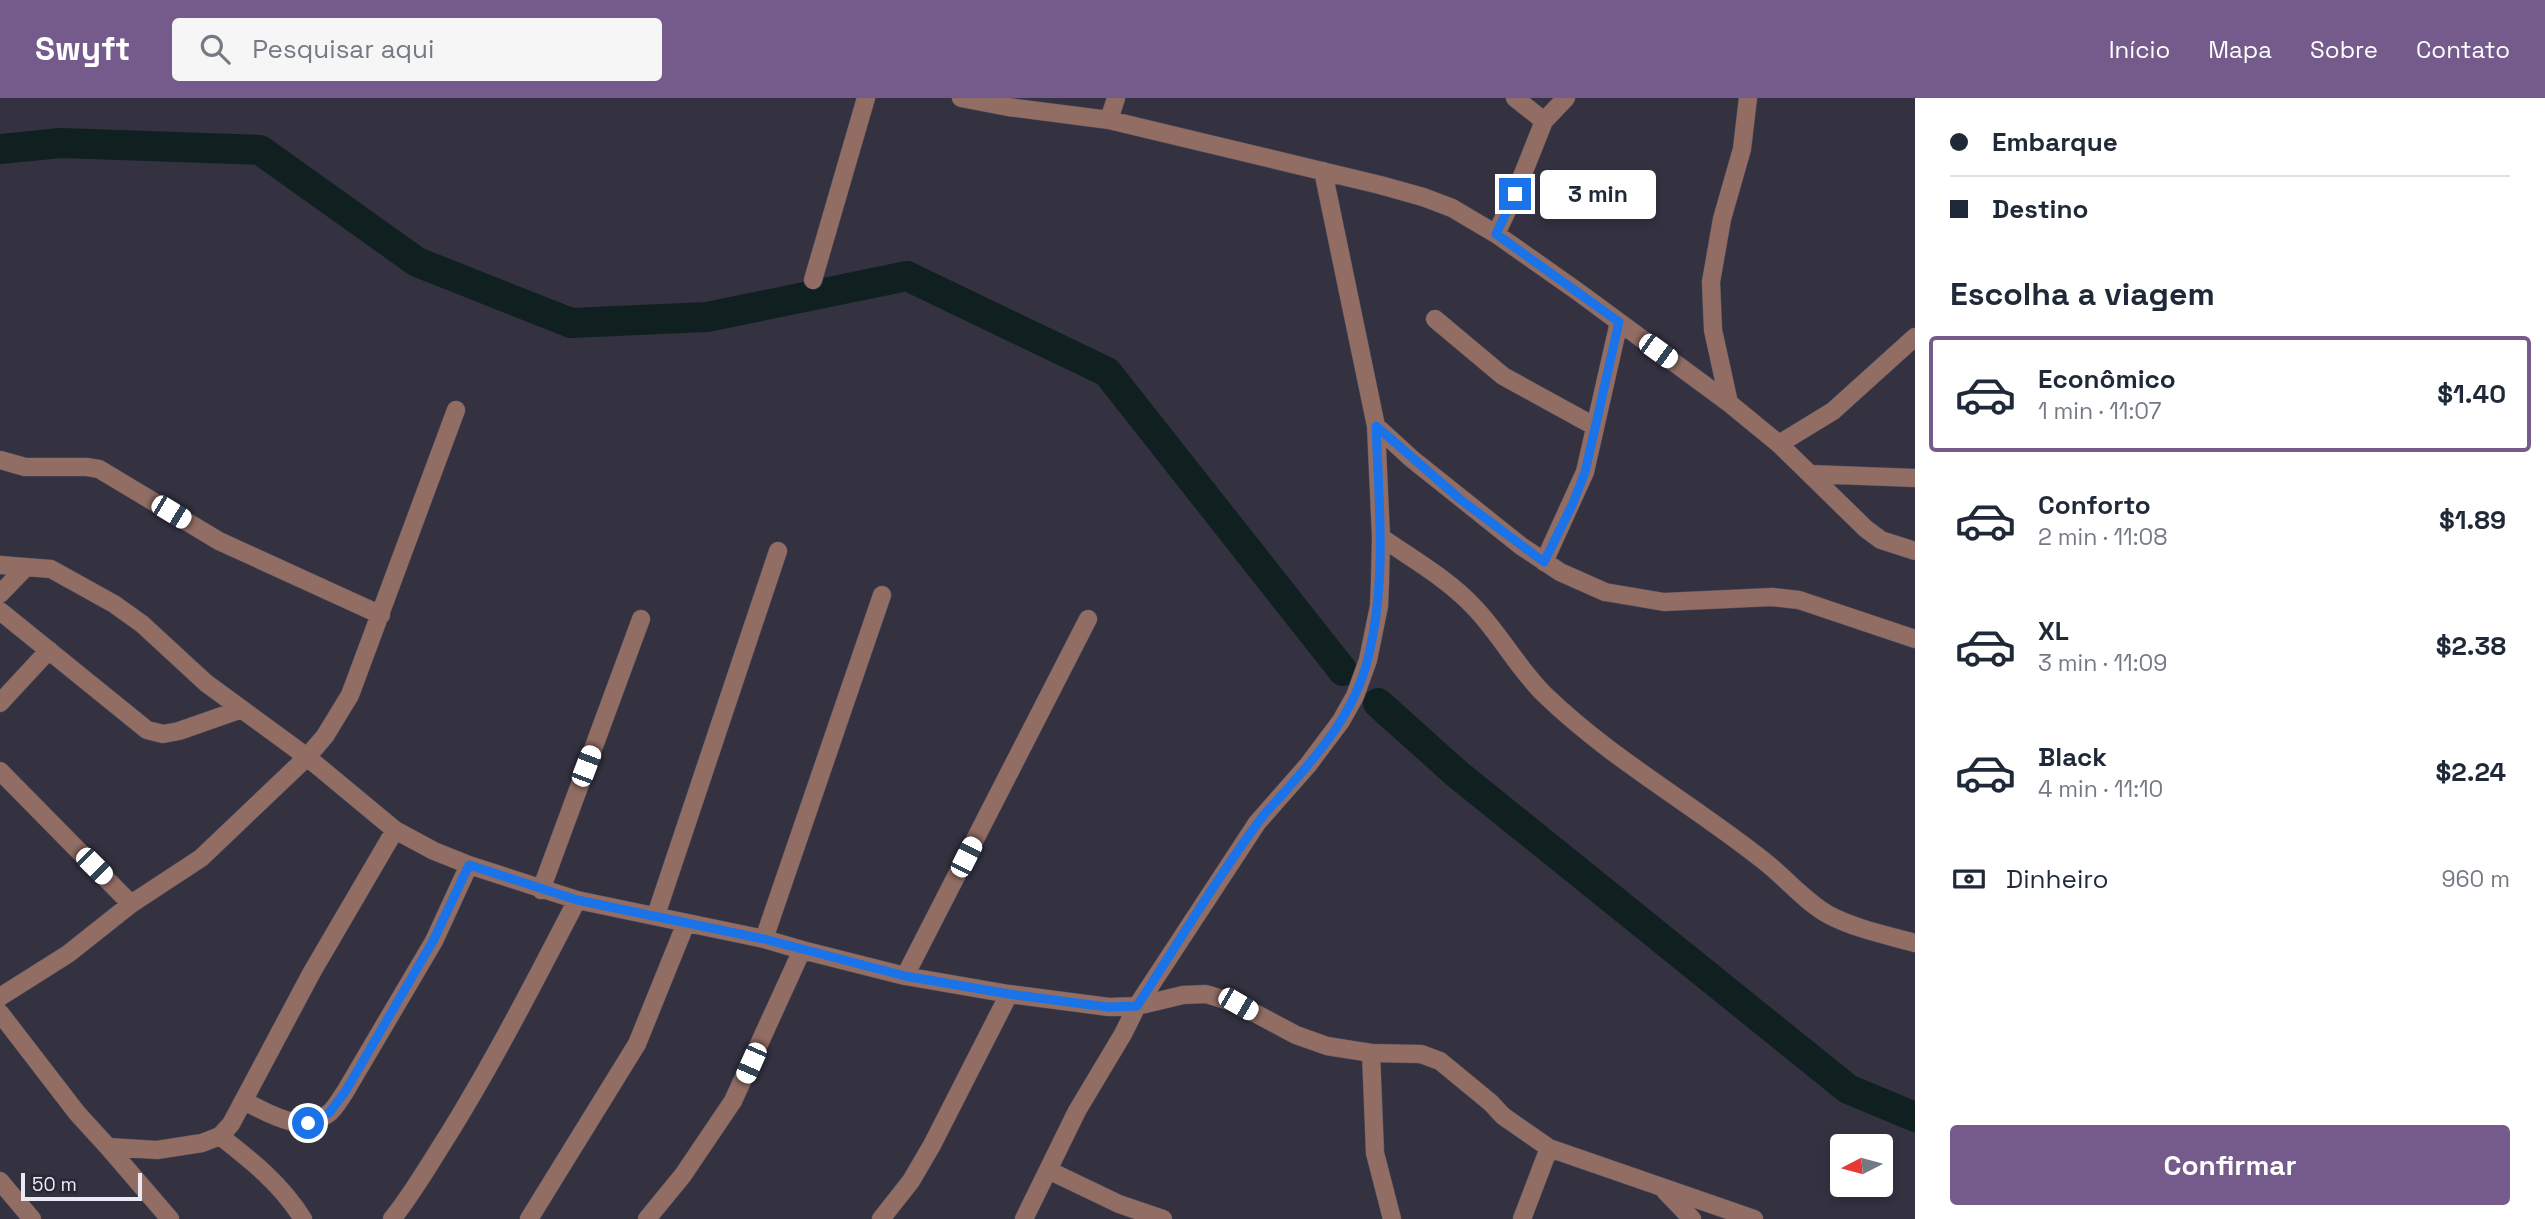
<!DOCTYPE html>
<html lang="pt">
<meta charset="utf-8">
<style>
body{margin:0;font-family:"Space Grotesk",sans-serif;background:#f6f6f7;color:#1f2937;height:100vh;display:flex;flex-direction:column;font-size:26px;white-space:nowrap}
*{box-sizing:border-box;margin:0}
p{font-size:23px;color:#747a83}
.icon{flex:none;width:38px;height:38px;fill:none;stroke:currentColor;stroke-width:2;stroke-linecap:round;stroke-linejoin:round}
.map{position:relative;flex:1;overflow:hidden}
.panel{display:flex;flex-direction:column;background:#fff;width:630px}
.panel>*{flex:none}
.hud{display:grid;align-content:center;height:154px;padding:0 35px;background:#fff}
.needle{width:46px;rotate:264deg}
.fabs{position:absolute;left:1830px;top:1036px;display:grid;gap:14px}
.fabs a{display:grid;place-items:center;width:63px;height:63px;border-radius:7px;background:#fff;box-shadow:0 4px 10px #0003;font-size:35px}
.scale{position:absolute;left:21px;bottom:18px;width:121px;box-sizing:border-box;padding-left:7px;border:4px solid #ebeaf4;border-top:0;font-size:19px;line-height:24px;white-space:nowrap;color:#ebeaf4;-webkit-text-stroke:5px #2a2837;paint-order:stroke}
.end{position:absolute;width:32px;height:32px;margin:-16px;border:9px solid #1a73e8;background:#fff;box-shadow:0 0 0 4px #fff}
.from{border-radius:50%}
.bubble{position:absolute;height:49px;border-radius:7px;background:#fff;box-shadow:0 4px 10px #0003;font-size:23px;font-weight:600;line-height:49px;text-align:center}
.car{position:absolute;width:21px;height:42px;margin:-21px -10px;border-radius:9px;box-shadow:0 0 5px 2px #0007;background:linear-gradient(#fff 24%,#345 0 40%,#fff 0 76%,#345 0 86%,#fff 0)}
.hud b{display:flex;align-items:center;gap:24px;height:66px;font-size:26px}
.hud b+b{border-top:2px solid #e0e1e3}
.hud i{width:18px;height:18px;background:#1f2937}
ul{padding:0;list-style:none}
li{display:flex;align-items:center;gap:21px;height:116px;margin:0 14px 10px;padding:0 21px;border:4px solid transparent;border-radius:7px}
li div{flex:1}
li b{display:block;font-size:26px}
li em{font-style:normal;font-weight:600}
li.on{border-color:#755b8b}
li>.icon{width:63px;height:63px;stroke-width:1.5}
h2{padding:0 35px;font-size:32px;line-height:84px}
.pay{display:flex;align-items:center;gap:18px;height:77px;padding:0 35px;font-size:26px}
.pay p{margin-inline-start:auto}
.primary-button{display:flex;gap:14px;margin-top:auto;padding:14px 35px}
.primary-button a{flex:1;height:80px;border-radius:7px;background:#755b8b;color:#fff;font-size:28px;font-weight:600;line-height:80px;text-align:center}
header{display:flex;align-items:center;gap:42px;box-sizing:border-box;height:98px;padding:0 35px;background:#755b8b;color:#fff}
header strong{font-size:33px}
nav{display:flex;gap:38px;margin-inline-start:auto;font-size:24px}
.search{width:490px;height:63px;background:#f6f6f7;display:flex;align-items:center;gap:18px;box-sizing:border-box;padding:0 24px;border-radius:7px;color:#747a83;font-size:26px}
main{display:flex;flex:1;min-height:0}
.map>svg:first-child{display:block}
</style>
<header>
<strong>Swyft</strong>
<div class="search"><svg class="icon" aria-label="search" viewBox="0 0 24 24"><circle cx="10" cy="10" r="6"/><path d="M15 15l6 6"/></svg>Pesquisar aqui</div>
<nav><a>Início</a><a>Mapa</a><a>Sobre</a><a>Contato</a></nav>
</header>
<main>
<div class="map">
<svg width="1915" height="1121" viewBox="0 0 1915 1121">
<rect width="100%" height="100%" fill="#343241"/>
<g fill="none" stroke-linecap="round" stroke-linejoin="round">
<!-- river -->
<path stroke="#102021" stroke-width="30" d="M0,51L61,45L260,52L417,164L571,225L707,219L907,178L1107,274L1343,573
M1378,605L1456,675L1848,991L1915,1019"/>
<!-- minor casing -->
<g stroke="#514f5e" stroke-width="19">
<path id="minor" d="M961,0L1008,9L1109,22L1380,87L1423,99L1452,110L1496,136L1577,193L1729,305L1779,346L1866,431L1881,442L1915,453
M1515,0L1544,23
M1109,22L1116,0
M1496,136L1515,96L1544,23L1566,0
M813,182L866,0
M1435,221L1503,278L1594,328
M1729,305L1713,232L1711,184L1722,121L1742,51L1748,0
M1376,328L1412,361L1521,448L1560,474L1605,494L1664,504L1772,499L1799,502L1915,541
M1779,346L1833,313L1915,239
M0,362L25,369H87L99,371L219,443L381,517
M1810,376L1915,380
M1381,439C1412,461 1448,481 1474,509C1500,536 1517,569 1544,596C1611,661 1691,705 1764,763C1786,780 1804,803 1829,817C1856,831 1886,837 1915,845
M1544,464L1585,374L1619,224
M0,467L51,471L114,506L142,526L206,585L307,659L395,732L434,753L469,767L577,802L764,841L802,852L905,878L1009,896L1109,909L1137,908L1183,897L1206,896L1238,906L1296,937L1327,948L1371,955L1421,956L1440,963L1491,1005L1503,1018L1549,1050L1754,1121
M0,496L26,469
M0,513L147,632L163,636L179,633L239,612
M0,605L49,552
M0,673L131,806
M541,792L641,521
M656,817L778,453
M764,841L882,497
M905,878L1088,521
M0,899L68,856L131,806L201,760L307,659L325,638L350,597L456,312
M0,915L77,1015L108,1049L157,1052L202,1045L220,1038L231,1026L312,874L395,732
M1371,955L1375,1055L1392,1121
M244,1003C270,1016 300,1036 328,1016C335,1011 340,1001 345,994L434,843L469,767
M220,1038C252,1063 281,1086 303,1121
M108,1049L170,1121
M1048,1072L1119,1106L1163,1121
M0,1083L32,1121
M1665,1093L1692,1121
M392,1121C413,1095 430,1065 448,1037C495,961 536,881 577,802
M529,1121L637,946L686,825
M647,1121L683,1077L733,1003L802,852
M881,1121L911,1083L932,1047L1009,896
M1024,1121L1077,1013L1123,936L1137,908L1257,725L1308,667L1341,623L1355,598L1368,562L1379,508L1380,484L1381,439L1376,328L1323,73
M1522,1121L1549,1050"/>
</g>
<!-- minor -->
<use href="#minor" stroke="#916d64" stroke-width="18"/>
</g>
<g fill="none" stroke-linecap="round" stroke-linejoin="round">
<!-- route -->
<path stroke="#1a73e8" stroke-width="9" d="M308,1025L329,1015L345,994L433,843L469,767L577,802L764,841L905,878L1009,896L1084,906L1109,909L1137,908C1177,847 1214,784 1257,726C1266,713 1278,702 1288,690C1322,652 1356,611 1368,560C1387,484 1379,406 1376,328L1461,402L1544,464L1573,405L1585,374L1619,224L1496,136L1515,96"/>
</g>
</svg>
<div class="fabs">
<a><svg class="needle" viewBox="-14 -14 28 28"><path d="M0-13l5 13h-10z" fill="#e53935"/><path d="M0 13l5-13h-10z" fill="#747a83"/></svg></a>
</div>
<div class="scale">50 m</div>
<i class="end from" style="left:308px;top:1025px"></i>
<i class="end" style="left:1515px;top:96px"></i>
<div class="bubble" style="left:1540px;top:72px;width:116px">3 min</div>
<i class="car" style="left:1658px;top:253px;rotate:126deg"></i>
<i class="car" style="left:171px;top:414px;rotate:121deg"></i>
<i class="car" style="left:586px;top:668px;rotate:21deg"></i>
<i class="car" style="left:966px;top:759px;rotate:27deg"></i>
<i class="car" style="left:94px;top:768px;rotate:135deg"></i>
<i class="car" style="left:1238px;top:906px;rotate:120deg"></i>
<i class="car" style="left:751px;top:965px;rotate:204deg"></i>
</div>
<section class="panel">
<div class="hud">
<b><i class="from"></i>Embarque</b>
<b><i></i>Destino</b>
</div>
<h2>Escolha a viagem</h2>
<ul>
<li class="on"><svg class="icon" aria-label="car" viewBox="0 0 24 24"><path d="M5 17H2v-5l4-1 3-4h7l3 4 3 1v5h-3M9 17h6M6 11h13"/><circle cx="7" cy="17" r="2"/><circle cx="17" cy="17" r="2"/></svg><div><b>Econômico</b><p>1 min · 11:07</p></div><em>$1.40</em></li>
<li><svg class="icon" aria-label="car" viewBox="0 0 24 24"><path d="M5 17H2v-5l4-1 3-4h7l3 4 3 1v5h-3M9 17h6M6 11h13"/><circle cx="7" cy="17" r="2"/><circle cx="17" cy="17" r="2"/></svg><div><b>Conforto</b><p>2 min · 11:08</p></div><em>$1.89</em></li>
<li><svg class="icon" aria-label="car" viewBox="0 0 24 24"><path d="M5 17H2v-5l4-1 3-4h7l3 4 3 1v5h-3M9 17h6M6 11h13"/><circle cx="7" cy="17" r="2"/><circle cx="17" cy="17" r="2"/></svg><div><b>XL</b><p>3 min · 11:09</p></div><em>$2.38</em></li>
<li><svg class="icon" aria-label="car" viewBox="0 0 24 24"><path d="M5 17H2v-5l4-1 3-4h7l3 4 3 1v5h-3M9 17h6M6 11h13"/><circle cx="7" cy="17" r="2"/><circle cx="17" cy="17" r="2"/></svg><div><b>Black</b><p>4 min · 11:10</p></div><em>$2.24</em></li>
</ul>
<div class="pay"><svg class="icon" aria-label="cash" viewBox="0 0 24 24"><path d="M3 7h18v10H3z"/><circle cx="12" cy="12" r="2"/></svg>Dinheiro<p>960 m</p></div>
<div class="primary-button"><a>Confirmar</a></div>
</section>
</main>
